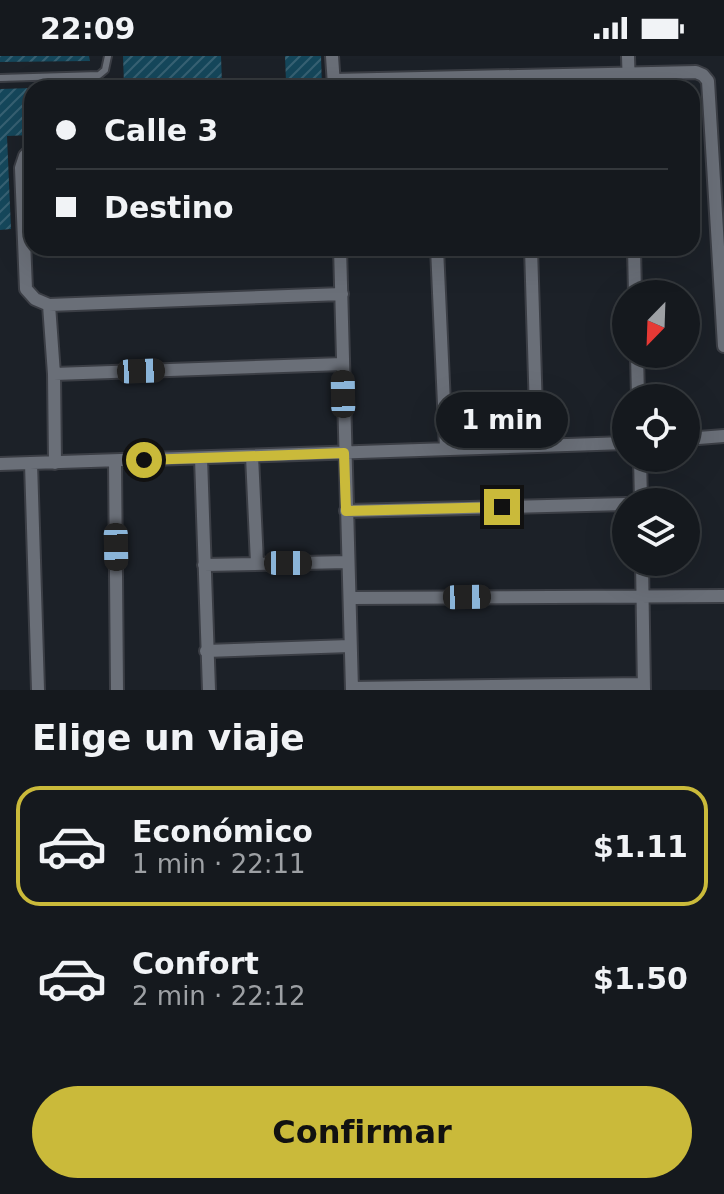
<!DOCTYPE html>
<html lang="es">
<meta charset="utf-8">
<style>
body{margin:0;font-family:"DejaVu Sans",sans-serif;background:#1e2227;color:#f1f3f6;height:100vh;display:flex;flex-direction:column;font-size:30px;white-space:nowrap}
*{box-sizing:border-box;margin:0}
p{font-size:26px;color:#9da0a4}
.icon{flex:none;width:44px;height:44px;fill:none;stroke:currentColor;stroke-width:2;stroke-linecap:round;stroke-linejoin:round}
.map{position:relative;height:634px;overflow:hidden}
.details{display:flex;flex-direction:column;background:#15191e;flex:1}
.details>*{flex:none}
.banner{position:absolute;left:24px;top:24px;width:676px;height:176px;border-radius:24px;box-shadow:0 8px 32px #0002,0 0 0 2px #34383c;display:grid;align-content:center;height:176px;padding:0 32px;background:#15191e}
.needle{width:52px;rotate:203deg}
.controls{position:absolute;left:612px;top:224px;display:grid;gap:16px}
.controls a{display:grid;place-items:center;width:88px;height:88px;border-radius:50%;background:#15191e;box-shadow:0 8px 32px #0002,0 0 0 2px #34383c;font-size:40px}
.end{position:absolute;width:36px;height:36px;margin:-18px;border:10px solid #caba3a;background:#111;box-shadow:0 0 0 4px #111}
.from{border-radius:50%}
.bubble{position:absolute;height:56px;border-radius:28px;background:#15191e;box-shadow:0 8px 32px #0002,0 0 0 2px #34383c;font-size:26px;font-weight:700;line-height:56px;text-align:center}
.car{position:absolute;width:24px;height:48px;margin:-24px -12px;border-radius:10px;box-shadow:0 0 6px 2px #0007;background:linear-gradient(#222 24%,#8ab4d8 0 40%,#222 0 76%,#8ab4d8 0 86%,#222 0)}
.banner b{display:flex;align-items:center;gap:28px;height:76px;font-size:30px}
.banner b+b{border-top:2px solid #34383c}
.banner i{width:20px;height:20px;background:#f1f3f6}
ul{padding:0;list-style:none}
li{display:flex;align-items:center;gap:24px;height:120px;margin:0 16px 12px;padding:0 16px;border:4px solid transparent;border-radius:24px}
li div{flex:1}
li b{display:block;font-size:30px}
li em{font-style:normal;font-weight:700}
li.on{border-color:#caba3a}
li>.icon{width:72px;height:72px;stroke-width:1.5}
h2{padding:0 32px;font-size:36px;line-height:96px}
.primary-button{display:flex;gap:16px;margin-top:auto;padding:16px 32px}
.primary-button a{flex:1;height:92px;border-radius:48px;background:#caba3a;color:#111;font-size:32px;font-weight:700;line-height:92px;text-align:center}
.status{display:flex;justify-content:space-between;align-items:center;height:56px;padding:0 40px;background:#15191e;direction:ltr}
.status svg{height:22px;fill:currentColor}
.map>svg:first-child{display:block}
</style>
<div class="status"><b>22:09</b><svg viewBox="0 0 49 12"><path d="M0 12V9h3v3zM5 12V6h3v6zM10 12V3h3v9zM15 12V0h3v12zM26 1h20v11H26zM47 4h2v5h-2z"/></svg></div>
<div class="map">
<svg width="724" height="634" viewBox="0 0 724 634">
<defs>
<pattern id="building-hatch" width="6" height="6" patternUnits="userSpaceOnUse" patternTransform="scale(2)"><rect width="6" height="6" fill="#15475b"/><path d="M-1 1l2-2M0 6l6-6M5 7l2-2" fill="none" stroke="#376173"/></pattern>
</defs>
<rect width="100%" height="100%" fill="#1c2128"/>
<!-- building -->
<path fill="url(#building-hatch)" d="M0,0H89L90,5L0,6Z
M123,0H221L222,28L286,26L285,0H321L322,32H110V29H124Z
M32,32V79L7,80L11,173L0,174V33Z"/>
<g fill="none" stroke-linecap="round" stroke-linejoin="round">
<!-- service casing -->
<g stroke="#3b3e45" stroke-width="10">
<path id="service" d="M0,22L99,19L105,14L108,0"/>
</g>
<!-- minor casing -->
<g stroke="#3b3e45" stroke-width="16">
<path id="minor" d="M332,0L334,29
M628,0L629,32
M334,24L696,16L703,19L708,25L724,290
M32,93L25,100L21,112L26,233L35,243L49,249L342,238
M340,192L352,634
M437,192L446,393
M531,192L537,389
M634,192L635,238
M49,249L54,318L55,407
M637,298L638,342
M54,318L343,308
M686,383L724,380
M252,400L257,507
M201,402L209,634
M640,402L641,446
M115,405L117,634
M31,407L38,634
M0,408L626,387
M346,455L626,448
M642,506L644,634
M204,509L348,506
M350,542L724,540
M206,595L350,590
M352,632L643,628"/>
</g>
<!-- service -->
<use href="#service" stroke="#6a6f78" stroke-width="6"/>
<!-- minor -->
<use href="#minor" stroke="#6a6f78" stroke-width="12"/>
</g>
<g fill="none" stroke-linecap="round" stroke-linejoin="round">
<!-- route -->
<path stroke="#caba3a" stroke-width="10" d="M144,404L344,397L346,455L502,451"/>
</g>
</svg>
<div class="controls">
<a><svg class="needle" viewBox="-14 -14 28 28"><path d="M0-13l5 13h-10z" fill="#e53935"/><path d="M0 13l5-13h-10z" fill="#9da0a4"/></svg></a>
<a><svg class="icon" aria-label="locate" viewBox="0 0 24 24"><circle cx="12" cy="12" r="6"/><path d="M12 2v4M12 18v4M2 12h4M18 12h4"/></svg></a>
<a><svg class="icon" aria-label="layers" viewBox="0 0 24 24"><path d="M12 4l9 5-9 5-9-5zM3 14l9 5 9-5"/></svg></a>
</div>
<i class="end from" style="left:144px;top:404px"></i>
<i class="end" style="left:502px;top:451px"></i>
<div class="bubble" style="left:436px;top:336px;width:132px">1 min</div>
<i class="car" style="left:141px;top:315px;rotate:88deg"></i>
<i class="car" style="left:343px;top:338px;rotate:359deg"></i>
<i class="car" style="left:116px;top:491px;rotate:179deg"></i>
<i class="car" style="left:288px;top:507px;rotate:90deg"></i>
<i class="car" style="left:467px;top:541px;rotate:89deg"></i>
<div class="banner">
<b><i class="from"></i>Calle 3</b>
<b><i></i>Destino</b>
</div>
</div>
<section class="details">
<h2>Elige un viaje</h2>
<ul>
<li class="on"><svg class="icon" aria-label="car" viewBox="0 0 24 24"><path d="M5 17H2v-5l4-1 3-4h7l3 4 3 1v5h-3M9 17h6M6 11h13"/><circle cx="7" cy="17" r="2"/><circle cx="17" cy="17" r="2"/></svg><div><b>Económico</b><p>1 min · 22:11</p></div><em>$1.11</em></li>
<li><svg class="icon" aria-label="car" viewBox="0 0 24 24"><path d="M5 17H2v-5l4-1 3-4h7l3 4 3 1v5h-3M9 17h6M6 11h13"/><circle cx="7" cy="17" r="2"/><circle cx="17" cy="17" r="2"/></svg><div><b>Confort</b><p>2 min · 22:12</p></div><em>$1.50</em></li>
</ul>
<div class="primary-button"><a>Confirmar</a></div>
</section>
